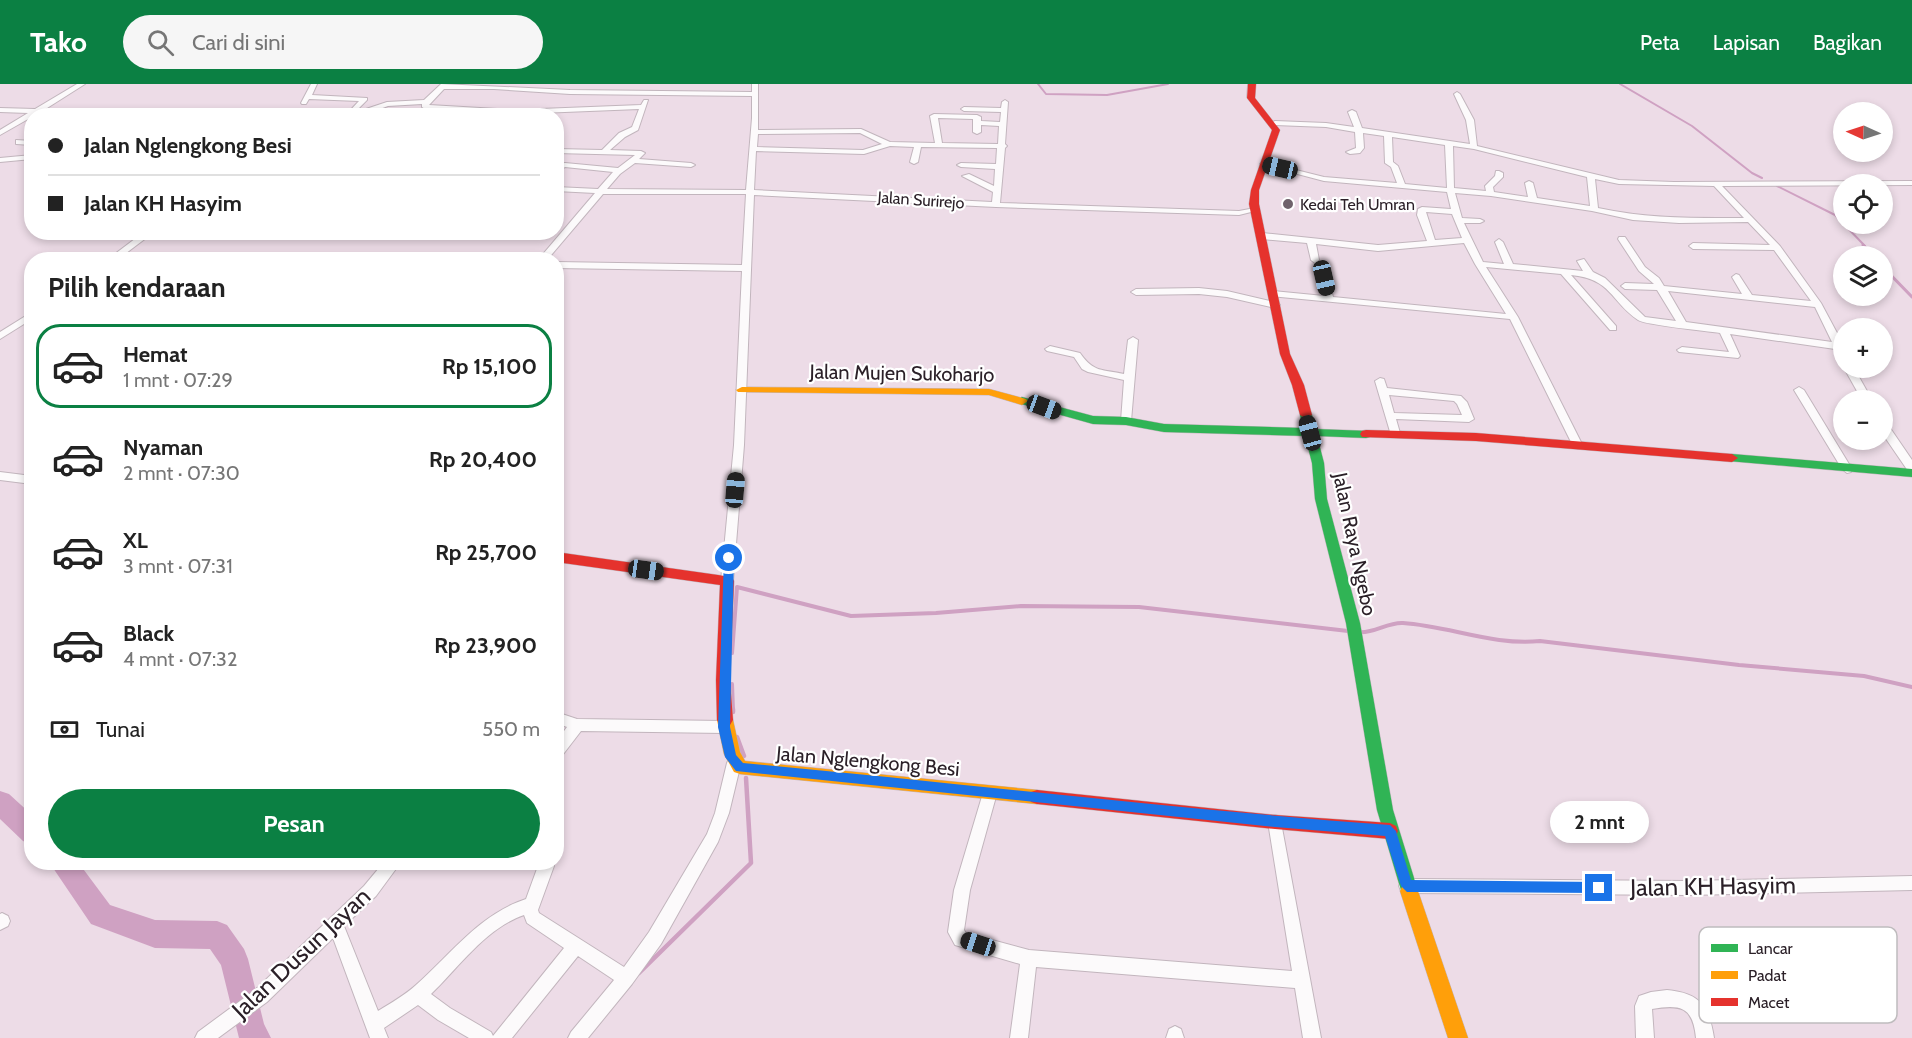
<!DOCTYPE html>
<html lang="id">
<meta charset="utf-8">
<style>
body{margin:0;font-family:Cabin,sans-serif;background:#f6f6f6;color:#222;height:100vh;display:flex;flex-direction:column;font-size:22px;white-space:nowrap}
*{box-sizing:border-box;margin:0}
p{font-size:20px;color:#767676}
.icon{flex:none;width:33px;height:33px;fill:none;stroke:currentColor;stroke-width:2;stroke-linecap:round;stroke-linejoin:round}
.map{position:relative;flex:1;overflow:hidden}
.side{position:absolute;left:24px;top:168px;width:540px;height:618px;display:flex;flex-direction:column;background:#fff;border-radius:24px;box-shadow:0 3px 9px #0003}
.side>*{flex:none}
.banner{position:absolute;left:24px;top:24px;width:540px;height:132px;border-radius:24px;box-shadow:0 3px 9px #0003;display:grid;align-content:center;height:132px;padding:0 24px;background:#fff}
.needle{width:39px;rotate:273deg}
.buttons{position:absolute;left:1833px;top:18px;display:grid;gap:12px}
.buttons a{display:grid;place-items:center;width:60px;height:60px;border-radius:50%;background:#fff;box-shadow:0 3px 9px #0003;font-size:30px}
.end{position:absolute;width:27px;height:27px;margin:-14px;border:8px solid #1a73e8;background:#fff;box-shadow:0 0 0 3px #fff}
.from{border-radius:50%}
.bubble{position:absolute;height:42px;border-radius:21px;background:#fff;box-shadow:0 3px 9px #0003;font-size:20px;font-weight:700;line-height:42px;text-align:center}
.car{position:absolute;width:18px;height:36px;margin:-18px -9px;border-radius:8px;box-shadow:0 0 4px 2px #0007;background:linear-gradient(#222 24%,#8ab4d8 0 40%,#222 0 76%,#8ab4d8 0 86%,#222 0)}
.banner b{display:flex;align-items:center;gap:21px;height:57px;font-size:22px}
.banner b+b{border-top:2px solid #e0e0e0}
.banner i{width:15px;height:15px;background:#222}
ul{padding:0;list-style:none}
li{display:flex;align-items:center;gap:18px;height:84px;margin:0 12px 9px;padding:0 12px;border:3px solid transparent;border-radius:24px}
li div{flex:1}
li b{display:block;font-size:22px}
li em{font-style:normal;font-weight:700}
li.on{border-color:#0b8043}
li>.icon{width:54px;height:54px;stroke-width:1.5}
h2{padding:0 24px;font-size:27px;line-height:72px}
.pay{display:flex;align-items:center;gap:15px;height:66px;padding:0 24px;font-size:22px}
.pay p{margin-inline-start:auto}
.primary-button{display:flex;gap:12px;margin-top:auto;padding:12px 24px}
.primary-button a{flex:1;height:69px;border-radius:36px;background:#0b8043;color:#fff;font-size:24px;font-weight:700;line-height:69px;text-align:center}
header{display:flex;align-items:center;gap:36px;box-sizing:border-box;height:84px;padding:0 30px;background:#0b8043;color:#fff}
header strong{font-size:28px}
nav{display:flex;gap:33px;margin-inline-start:auto;font-size:21px}
.search{width:420px;height:54px;background:#f6f6f6;display:flex;align-items:center;gap:15px;box-sizing:border-box;padding:0 21px;border-radius:33px;color:#767676;font-size:22px}
.map>svg:first-child{display:block}
</style>
<header>
<strong>Tako</strong>
<div class="search"><svg class="icon" aria-label="search" viewBox="0 0 24 24"><circle cx="10" cy="10" r="6"/><path d="M15 15l6 6"/></svg>Cari di sini</div>
<nav><a>Peta</a><a>Lapisan</a><a>Bagikan</a></nav>
</header>
<div class="map">
<svg width="1912" height="954" viewBox="0 0 1912 954">
<rect width="100%" height="100%" fill="#eddce7"/>
<g fill="none" stroke-linecap="round" stroke-linejoin="round">
<!-- stream-far3 -->
<path stroke="#cfa1c2" stroke-width="2" d="M1038,0L1046,10L1107,11L1168,0
M1620,0L1692,42L1752,89L1762,94
M1777,102L1835,131L1865,162"/>
<!-- stream-far2 -->
<path stroke="#cfa1c2" stroke-width="3" d="M1863,161L1874,172
M1882,182L1912,213"/>
<!-- stream-far1 -->
<path stroke="#cfa1c2" stroke-width="4" d="M1358,548C1374,550 1387,538 1403,539C1449,542 1494,562 1540,557L1739,581L1864,592L1912,603
M732,569L737,503L851,532L936,529L1021,522L1139,523L1348,547
M732,600L733,626"/>
<!-- stream -->
<path stroke="#cfa1c2" stroke-width="4.5" d="M733,625V628
M737,653L744,672
M639,889L751,779L746,694"/>
<!-- river -->
<path fill="#cfa1c2" fill-rule="evenodd" d="M0,707L9,710L32,731V761L23,757L0,735Z
M49,778H78L110,821L155,836L217,837L227,841L244,865L248,875L264,940L271,954H239L221,881L210,865L155,864L91,840Z"/>
<!-- street casing -->
<g stroke="#c2b5bd" stroke-width="2">
<path id="street" d="M77,0H85L44,26L143,32L37,30L0,51V46L28,29L0,28V24L35,25Z
M311,0H317L312,11L367,14V16L354,29L387,18L424,16L441,0L570,6L752,8V0H758V46L861,45L890,58L935,59L930,32L934,30L977,31L981,33V37L1000,38L1001,28L964,27L961,25L964,23L1001,24L1002,18L1005,16L1008,18L1005,60L1007,62L1005,64L1000,119L1239,127L1255,124L1259,126L1239,131L996,123L754,111L744,361L733,497L727,501L721,497L734,361L742,187L556,184V178L742,181L746,110H603L547,176H538L595,109L556,107V103L598,105L613,88L565,83L556,89L557,80L565,79L618,84L635,71L556,69V65L602,66L619,49L632,43L639,25L515,30L425,25L422,23V20L388,22L361,32H345L359,17L309,15L306,20H302L301,19ZM444,5H494L570,10L752,12V34L746,106L607,105L620,90L635,79L691,83L695,81L691,79L639,75L645,69L641,67L610,66L625,53L638,46L648,16H644L641,21L515,26L429,21ZM938,34L973,35V48L977,50L981,48V41L999,42L998,60L942,59ZM860,49L882,60L863,66L757,63L758,50ZM890,62L914,63L910,78L914,80L918,78L921,63L997,64L996,80L961,79L957,81L961,83L995,85L994,102L969,90L962,92L993,108L992,118L754,106L756,67L864,70Z
M1457,8L1460,10L1474,36L1477,62L1619,96L1674,98L1912,97V101L1722,102L1780,162L1821,219L1844,262V275L1841,274L1835,265L1730,250L1740,272L1738,274L1679,268L1677,266L1682,263L1729,268L1720,249C1706,247 1645,241 1638,236C1610,217 1612,195 1571,191L1616,242V246H1610L1561,190L1486,183L1518,233L1583,362L1578,365L1573,362L1510,235L1270,212V208L1273,207L1324,212L1320,194L1324,191L1328,194L1333,213L1506,230L1475,180L1464,159L1378,167L1316,160L1319,176L1315,179L1311,176L1307,159L1262,155L1258,152L1262,149L1378,161L1427,157L1417,131L1418,125L1422,123L1451,125L1447,108L1324,97L1260,80L1264,78L1324,93L1397,99L1391,83L1385,79L1384,52L1363,49L1364,64L1360,69L1350,70L1346,68L1356,64L1355,48L1326,43L1275,41L1271,39L1275,37L1326,39L1354,43L1348,28L1352,26L1356,28L1362,44L1470,60L1466,36L1454,10ZM1392,53L1445,61L1447,104L1405,100L1398,82L1393,78ZM1453,62L1474,65L1587,93L1590,122L1537,114L1533,99L1529,97L1525,99L1528,113L1494,108L1493,103L1503,93V89L1499,87H1496L1495,92L1485,102L1486,107L1454,104ZM1595,95L1619,100L1714,102L1744,134C1692,134 1649,135 1598,124ZM1455,109L1491,112L1592,127L1633,136L1679,139L1748,138L1770,161L1693,159L1689,162L1693,165L1774,166L1811,217L1752,211L1739,191L1736,190L1732,193L1742,210L1664,202L1659,194L1645,183L1625,153H1619L1618,155L1639,187L1654,200L1625,199L1621,202L1625,205L1657,206L1676,237L1645,233L1605,194L1593,188L1584,175L1577,177L1583,187L1513,180L1503,158L1499,155L1495,158L1504,180L1483,178L1464,139H1480L1484,137L1480,135L1462,134ZM1426,128L1452,130L1462,154L1435,156ZM1668,207L1815,223L1832,258L1686,238Z
M216,27L220,29L217,32H209Z
M172,29L175,32H167Z
M16,56L32,57V61L16,60Z
M32,71V75L0,78V74Z
M144,148H154L117,176H107Z
M1199,204L1227,207L1278,219L1280,221L1275,224L1227,213L1199,210L1136,211L1131,208L1136,205Z
M32,228V235L0,255V248Z
M1133,253L1138,256L1131,337L1126,340L1121,337L1124,296L1088,288L1082,285L1074,273L1047,267L1045,265L1050,262L1080,269C1094,289 1102,285 1124,290L1128,256Z
M1844,284H1854L1872,316H1862Z
M1380,294L1384,295L1387,304L1461,312L1467,318L1474,335L1469,338L1396,335L1400,349L1395,352L1391,351L1375,297ZM1389,311L1454,317L1457,320L1462,331L1394,329Z
M1799,303L1804,306L1852,385L1851,388L1847,389L1842,385L1794,306Z
M1882,337L1886,338L1912,376V388L1908,387L1882,349Z
M0,388L32,392V400L0,396Z
M556,628L577,635L724,637L729,639L731,643L729,647L724,649L581,647L561,673L556,675V658L567,643L556,639Z
M734,673L739,675L741,679L729,729L718,758L661,860L632,900L588,954H568L571,948L614,896L578,872L512,954H469L438,936L418,921L384,944L388,954H370L333,854L267,918L218,954H195L198,948L255,906L364,802L384,778H401L376,812L344,842L378,927C391,919 405,911 416,901C452,869 480,830 526,815L538,782L537,778H552L554,782L538,826L539,829L624,883L649,848L707,750L715,729L727,679L729,675ZM524,831L527,839L564,864L493,952L491,948L450,924L431,910C459,883 486,844 524,831Z
M990,703L995,704L997,709L970,806L964,846L966,849L1029,866L1292,887L1268,738L1270,733L1275,731L1280,733L1321,954H1303L1295,904L1036,883L1028,954H1010L1020,880L955,861L948,848L954,806L983,709L985,704Z
M1912,792V806L1688,811L1407,809L1401,807L1399,802L1401,797L1407,795L1688,797Z
M2,829L8,832L10,837L8,842L0,846V830Z
M1667,906C1700,909 1709,922 1714,954H1696C1693,923 1681,920 1652,925L1654,954H1636L1635,922L1639,912L1651,908Z
M1175,942L1181,945L1184,954H1166L1169,945Z"/>
</g>
<!-- fast casing -->
<g stroke="#c2b5bd" stroke-width="1">
<path id="fast" d="M1022,313L1093,332L1126,333L1164,340L1303,344L1300,331L1306,327L1312,331L1315,345L1370,347L1372,350L1370,353L1366,354L1317,352L1324,379L1327,415L1360,539L1393,726L1418,807L1415,813L1409,815L1403,813L1377,726L1346,539L1315,415L1312,379L1305,352L1164,348L1126,341L1093,340L1018,319L1016,317Z
M1732,370L1912,385V393L1728,377L1726,374Z"/>
</g>
<!-- slow casing -->
<g stroke="#c2b5bd" stroke-width="1">
<path id="slow" d="M742,303L989,305L1026,315L1028,317L1022,321L989,311L738,308L736,306Z
M725,630L730,631L733,636L740,668L745,677L1037,706L1043,708L1045,713L1043,718L1037,720L740,690L734,688L724,670L717,636L720,631Z
M1409,799L1415,801L1418,807L1468,954H1448L1400,807L1403,801Z"/>
</g>
<!-- jam casing -->
<g stroke="#c2b5bd" stroke-width="1">
<path id="jam" d="M1248,0H1256L1255,14L1280,46L1259,106V120L1290,270L1304,301L1312,331L1306,335L1300,331L1292,301L1280,270L1249,120L1251,106L1272,46L1247,14Z
M1366,346L1476,349L1732,370L1738,374L1732,378L1476,357L1362,353L1360,350L1362,347Z
M556,468L732,493L734,497L730,596L733,636L730,641L725,642L720,641L717,636L716,596L720,501L556,478Z
M1037,706L1275,731L1390,739L1396,742L1398,747L1396,752L1390,755L1275,745L1037,720L1031,718L1029,713L1031,708Z"/>
</g>
<!-- street -->
<use href="#street" fill="#fcfafb" fill-rule="evenodd"/>
<!-- fast -->
<use href="#fast" fill="#30b455" fill-rule="evenodd"/>
<!-- slow -->
<use href="#slow" fill="#ff9f0a" fill-rule="evenodd"/>
<!-- jam -->
<use href="#jam" fill="#e5322d" fill-rule="evenodd"/>
</g>
<!-- route -->
<path fill="#1a73e8" d="M729,471L734,474L730,643L736,671L743,679C959,699 1174,725 1390,741L1396,747L1411,796L1599,798L1605,804L1599,809L1407,808L1401,802L1385,752L1275,743L736,687L725,673L718,643L724,474Z"/>
<!-- markers -->
<circle fill="#6f626b" stroke="#fff" stroke-width="2" cx="1288" cy="120" r="6"/>
<g text-anchor="middle" dominant-baseline="central" stroke-width="4.5" stroke-linejoin="round" paint-order="stroke">
<!-- far-street labels -->
<g font-size="16" fill="#2b2028" stroke="#fff">
<text transform="translate(921 116) rotate(4)">Jalan Surirejo</text>
</g>
<!-- far-poi labels -->
<g font-size="16" fill="#2b2028" stroke="#fff" text-anchor="start">
<text x="1300" y="120">Kedai Teh Umran</text>
</g>
<!-- street labels -->
<g font-size="20" fill="#2b2028" stroke="#fff">
<text transform="translate(902 289) rotate(1)">Jalan Mujen Sukoharjo</text>
<text transform="translate(1355 460) rotate(78)">Jalan Raya Ngebo</text>
<text transform="translate(868 677) rotate(5)">Jalan Nglengkong Besi</text>
</g>
<!-- near-street labels -->
<g font-size="24" fill="#2b2028" stroke="#fff">
<text transform="translate(1713 802) rotate(-1)">Jalan KH Hasyim</text>
<text transform="translate(301 869) rotate(-43)">Jalan Dusun Jayan</text>
</g>
</g>
<!-- legend -->
<rect x="1699" y="843" width="198" height="96" rx="9" fill="#fff" stroke="#bfbcbe" stroke-width="1.5"/>
<rect x="1711" y="860" width="27" height="8" fill="#30b455"/>
<rect x="1711" y="887" width="27" height="8" fill="#ff9f0a"/>
<rect x="1711" y="914" width="27" height="8" fill="#e5322d"/>
<g font-size="16" fill="#2b2028">
<text x="1748" y="870">Lancar</text>
<text x="1748" y="897">Padat</text>
<text x="1748" y="924">Macet</text>
</g>
</svg>
<div class="buttons">
<a><svg class="needle" viewBox="-14 -14 28 28"><path d="M0-13l5 13h-10z" fill="#e53935"/><path d="M0 13l5-13h-10z" fill="#767676"/></svg></a>
<a><svg class="icon" aria-label="locate" viewBox="0 0 24 24"><circle cx="12" cy="12" r="6"/><path d="M12 2v4M12 18v4M2 12h4M18 12h4"/></svg></a>
<a><svg class="icon" aria-label="layers" viewBox="0 0 24 24"><path d="M12 4l9 5-9 5-9-5zM3 14l9 5 9-5"/></svg></a>
<a>+</a>
<a>−</a>
</div>
<i class="end from" style="left:729px;top:474px"></i>
<i class="end" style="left:1599px;top:804px"></i>
<div class="bubble" style="left:1550px;top:717px;width:99px">2 mnt</div>
<i class="car" style="left:1280px;top:84px;rotate:283deg"></i>
<i class="car" style="left:1324px;top:194px;rotate:167deg"></i>
<i class="car" style="left:1044px;top:323px;rotate:110deg"></i>
<i class="car" style="left:1310px;top:349px;rotate:345deg"></i>
<i class="car" style="left:735px;top:406px;rotate:5deg"></i>
<i class="car" style="left:646px;top:486px;rotate:98deg"></i>
<i class="car" style="left:978px;top:860px;rotate:288deg"></i>
<div class="banner">
<b><i class="from"></i>Jalan Nglengkong Besi</b>
<b><i></i>Jalan KH Hasyim</b>
</div>
<section class="side">
<h2>Pilih kendaraan</h2>
<ul>
<li class="on"><svg class="icon" aria-label="car" viewBox="0 0 24 24"><path d="M5 17H2v-5l4-1 3-4h7l3 4 3 1v5h-3M9 17h6M6 11h13"/><circle cx="7" cy="17" r="2"/><circle cx="17" cy="17" r="2"/></svg><div><b>Hemat</b><p>1 mnt · 07:29</p></div><em>Rp 15,100</em></li>
<li><svg class="icon" aria-label="car" viewBox="0 0 24 24"><path d="M5 17H2v-5l4-1 3-4h7l3 4 3 1v5h-3M9 17h6M6 11h13"/><circle cx="7" cy="17" r="2"/><circle cx="17" cy="17" r="2"/></svg><div><b>Nyaman</b><p>2 mnt · 07:30</p></div><em>Rp 20,400</em></li>
<li><svg class="icon" aria-label="car" viewBox="0 0 24 24"><path d="M5 17H2v-5l4-1 3-4h7l3 4 3 1v5h-3M9 17h6M6 11h13"/><circle cx="7" cy="17" r="2"/><circle cx="17" cy="17" r="2"/></svg><div><b>XL</b><p>3 mnt · 07:31</p></div><em>Rp 25,700</em></li>
<li><svg class="icon" aria-label="car" viewBox="0 0 24 24"><path d="M5 17H2v-5l4-1 3-4h7l3 4 3 1v5h-3M9 17h6M6 11h13"/><circle cx="7" cy="17" r="2"/><circle cx="17" cy="17" r="2"/></svg><div><b>Black</b><p>4 mnt · 07:32</p></div><em>Rp 23,900</em></li>
</ul>
<div class="pay"><svg class="icon" aria-label="cash" viewBox="0 0 24 24"><path d="M3 7h18v10H3z"/><circle cx="12" cy="12" r="2"/></svg>Tunai<p>550 m</p></div>
<div class="primary-button"><a>Pesan</a></div>
</section>
</div>
